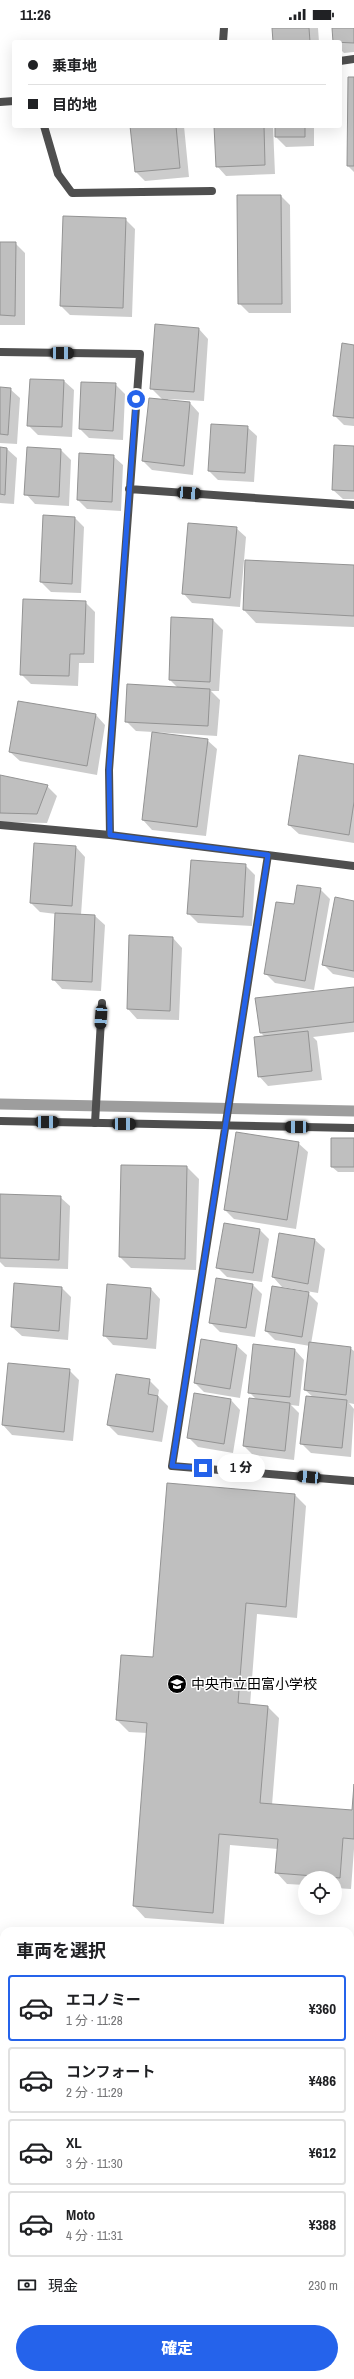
<!DOCTYPE html>
<html lang="ja">
<meta charset="utf-8">
<style>
body{margin:0;font-family:"Archivo Narrow","Noto Sans JP",sans-serif;background:#f6f6f6;color:#202124;height:100vh;display:flex;flex-direction:column;font-size:15px;white-space:nowrap}
*{box-sizing:border-box;margin:0}
p{font-size:13px;color:#757577}
.icon{flex:none;width:22px;height:22px;fill:none;stroke:currentColor;stroke-width:2;stroke-linecap:round;stroke-linejoin:round}
.map{position:relative;flex:1;overflow:hidden}
.side{position:absolute;left:0px;top:1899px;width:354px;height:452px;display:flex;flex-direction:column;background:#fff;border-radius:12px 12px 0 0;box-shadow:0 4px 16px #0002}
.side>*{flex:none}
.hud{position:absolute;left:12px;top:12px;width:330px;height:88px;border-radius:4px;box-shadow:0 4px 16px #0002;display:grid;align-content:center;height:88px;padding:0 16px;background:#fff}
.fabs{position:absolute;left:298px;top:1843px;display:grid;gap:8px}
.fabs a{display:grid;place-items:center;width:44px;height:44px;border-radius:50%;background:#fff;box-shadow:0 4px 16px #0002;font-size:20px}
.end{position:absolute;width:18px;height:18px;margin:-9px;border:5px solid #2563eb;background:#fff;box-shadow:0 0 0 2px #fff}
.from{border-radius:50%}
.bubble{position:absolute;height:28px;border-radius:14px;background:#fff;box-shadow:0 4px 16px #0002;font-size:13px;font-weight:800;line-height:28px;text-align:center}
.car{position:absolute;width:12px;height:24px;margin:-12px -6px;border-radius:5px;box-shadow:0 0 3px 1px #0007;background:linear-gradient(#222 24%,#8ab4d8 0 40%,#222 0 76%,#8ab4d8 0 86%,#222 0)}
.hud b{display:flex;align-items:center;gap:14px;height:38px;font-size:15px}
.hud b+b{border-top:1px solid #e0e0e0}
.hud i{width:10px;height:10px;background:#202124}
ul{padding:0;list-style:none}
li{display:flex;align-items:center;gap:12px;height:66px;margin:0 8px 6px;padding:0 8px;border:2px solid #e0e0e0;border-radius:4px}
li div{flex:1}
li b{display:block;font-size:15px}
li em{font-style:normal;font-weight:800}
li.current{border-color:#2563eb}
li>.icon{width:36px;height:36px;stroke-width:1.5}
h2{padding:0 16px;font-size:18px;line-height:48px}
.pay{display:flex;align-items:center;gap:10px;height:44px;padding:0 16px;font-size:15px}
.pay p{margin-inline-start:auto}
.button{display:flex;gap:8px;margin-top:auto;padding:8px 16px}
.button a{flex:1;height:46px;border-radius:24px;background:#2563eb;color:#fff;font-size:16px;font-weight:800;line-height:46px;text-align:center}
.status{display:flex;justify-content:space-between;align-items:center;height:28px;padding:0 20px;background:#fff;direction:ltr}
.status svg{height:11px;fill:currentColor}
.map>svg:first-child{display:block}
</style>
<div class="status"><b>11:26</b><svg viewBox="0 0 49 12"><path d="M0 12V9h3v3zM5 12V6h3v6zM10 12V3h3v9zM15 12V0h3v12zM26 1h20v11H26zM47 4h2v5h-2z"/></svg></div>
<div class="map">
<svg width="354" height="2351" viewBox="0 0 354 2351">
<rect width="100%" height="100%" fill="#fff"/>
<!-- shadow -->
<path fill="#0003" d="M273,0H318L319,14H274Z
M333,0H354V24L344,25L340,21V14Z
M354,50V144L348,138Z
M131,98H184L189,149L145,153L136,144Z
M215,98H273L275,146L226,148L217,138Z
M276,98H314V118L286,119L276,109Z
M281,168L290,177L291,285H249L239,275Z
M125,191L135,201L132,289L70,287L61,278Z
M0,215H15L25,225V297H0Z
M199,301L208,311L204,373L168,371V373L190,375L199,385L193,447L152,442L143,433L163,372L152,361Z
M354,318V398L344,397L335,388Z
M31,352L64,353L74,362L72,409L38,407L28,397Z
M115,356L125,366L123,412L89,410L80,401Z
M0,360L10,361L20,370L17,416L0,415Z
M247,399L257,408L254,454L218,452L209,443Z
M354,419V471H343L333,462Z
M0,420L7,421L17,430L14,476L0,475Z
M28,420L61,422L71,432L69,478L35,476L26,466Z
M113,428L123,437L121,483L87,481L78,472Z
M74,489L84,499L81,565L51,564L41,554Z
M236,500L246,509L240,579L192,575L183,565Z
M354,538V599L256,595L244,582Z
M85,574L95,584L94,635H79L78,658L31,656L21,646Z
M213,592L223,602L219,663H211L220,672L217,708L153,704V706L207,712L217,721L206,808L152,802L143,792L153,704L136,703L126,693L178,660L170,652Z
M96,687L105,697L97,747L20,733L10,724Z
M354,737V815L299,806L289,797Z
M0,748L47,758L57,768L47,795L0,794Z
M76,819L85,829L81,887L95,888L105,897L101,963L62,961L53,951L56,886L40,884L31,875Z
M245,837L255,847L252,898L198,895L188,885Z
M320,861L330,871L314,962L275,955L265,945L295,878Z
M354,874V950L333,946L323,936Z
M173,910L182,920L179,992L137,991L128,981Z
M354,960V1004L313,1009L317,1013L322,1052L268,1058L259,1048L265,1009L261,1005Z
M354,1111V1144H338L332,1139Z
M298,1115L308,1124L296,1201L234,1191L225,1182Z
M122,1138L187,1139L199,1151L196,1242L131,1240L120,1229Z
M0,1167L60,1169L70,1178L68,1241L5,1239L0,1234Z
M260,1202L269,1211L262,1254L227,1249L217,1239Z
M280,1206L315,1212L325,1221L318,1265L282,1259L273,1249Z
M253,1257L262,1266L255,1309L220,1304L210,1294Z
M61,1259L71,1269L68,1312L22,1308L12,1299Z
M151,1261L160,1271L156,1321L113,1317L104,1307Z
M308,1265L318,1275L311,1316L350,1320L354,1323V1376L349,1375L354,1381L351,1429L311,1425L301,1415L313,1369L305,1362L310,1318L275,1312L266,1303Z
M202,1312L237,1318L247,1327L240,1370L204,1364L195,1355Z
M295,1322L304,1332L299,1378L291,1377L299,1385L294,1432L253,1427L244,1418L257,1372L249,1364Z
M69,1342L79,1352L73,1413L12,1407L3,1397Z
M149,1352L159,1362L158,1368L168,1378L162,1414L118,1407L108,1397Z
M231,1372L240,1382L233,1425L198,1419L188,1409Z
M295,1467L306,1478L297,1590L257,1586L250,1677L268,1679L279,1690L272,1777L353,1784L354,1768V1821L351,1861L335,1860V1850H305V1857L287,1856L276,1844L278,1821L230,1817L224,1896L145,1890L134,1878L148,1705L129,1704L117,1692L154,1630Z
M0,1981H4V2053H0Z
M350,2126H354V2208H350Z
M0,2150L4,2153V2219H0Z
M68,2347H127V2351H72Z
M151,2347H206V2350L155,2351Z
M303,2347H349V2351H303Z"/>
<g fill="none" stroke-linecap="round" stroke-linejoin="round">
<!-- stream -->
<path stroke="#9d9d9d" stroke-width="11" d="M0,1076L354,1083"/>
</g>
<!-- building -->
<path fill="#bfbfbf" stroke="#939393" d="M272,0H309L310,14H273Z
M332,0H354V15L333,14Z
M348,49H354V138H347Z
M130,98H176L180,140L135,144Z
M214,98H264L265,137L216,139Z
M275,98H305V109H275Z
M237,167H281L282,276H238Z
M63,188L126,190L123,280L60,278Z
M0,214H16L15,288L0,287Z
M155,296L199,300L194,364L150,361Z
M342,315L354,317V390L333,388Z
M30,351L64,352L62,399L27,398Z
M81,354L116,355L113,403L79,401Z
M0,359L11,360L8,407L0,406Z
M149,370L190,374L184,438L142,433Z
M211,396L248,398L245,445L208,443Z
M334,417L354,418V463L332,462Z
M0,419L7,420L5,467L0,466Z
M27,419L61,421L59,469L24,467Z
M79,425L114,427L112,474L77,472Z
M43,487L75,489L72,556L40,554Z
M188,495L237,499L230,570L182,566Z
M245,532L354,537V588L243,582Z
M23,571L86,573L84,626H70L69,648L20,647Z
M171,589L213,591L210,654L169,652Z
M127,656L210,661L208,698L125,694Z
M18,673L96,686L87,738L9,724Z
M152,704L208,711L197,799L142,792Z
M299,727L354,736V774L349,807L288,797Z
M0,747L48,757L37,786L0,785Z
M34,815L76,818L72,878L30,875Z
M191,832L246,836L243,889L187,886Z
M297,857L321,860L305,953L264,946L276,874L294,876Z
M335,869L354,873V943L322,937Z
M55,885L95,887L92,954L52,952Z
M129,907L173,909L170,983L127,981Z
M354,959V994L260,1005L255,970Z
M308,1003L312,1043L258,1049L254,1009Z
M236,1104L299,1114L287,1192L224,1182Z
M331,1110H354V1139H331Z
M121,1137L187,1138L185,1231L119,1229Z
M0,1166L61,1168L59,1232L0,1230Z
M224,1195L260,1201L253,1245L216,1240Z
M279,1205L315,1211L308,1256L272,1249Z
M216,1250L253,1256L246,1300L209,1295Z
M14,1255L62,1259L59,1303L11,1299Z
M107,1256L151,1260L147,1311L103,1308Z
M272,1258L309,1264L302,1309L265,1303Z
M201,1311L237,1317L230,1361L194,1355Z
M309,1314L351,1319L346,1367L304,1362Z
M253,1316L295,1321L290,1369L248,1365Z
M8,1335L70,1341L64,1404L2,1397Z
M116,1346L150,1351L148,1366L158,1368L153,1404L107,1397Z
M194,1365L231,1371L224,1416L187,1410Z
M306,1368L347,1372L342,1420L300,1416Z
M249,1370L290,1375L285,1423L243,1418Z
M167,1455L295,1466L286,1579L246,1575L238,1675L268,1678L260,1775L352,1782L354,1756V1811L343,1810L340,1850L275,1845L278,1811L219,1806L213,1885L133,1878L147,1695L116,1692L121,1627L153,1629Z
M0,1980H4V2042H0Z
M350,2125H354V2199H350Z
M0,2149L3,2210H0Z
M302,2347H340V2351H302Z"/>
<g fill="none" stroke-linecap="round" stroke-linejoin="round">
<!-- primary casing -->
<g stroke="#dbdbdb" stroke-width="12">
<path id="primary" d="M350,1930H354
M0,1938H4"/>
</g>
<!-- lane -->
<path stroke="#4f4f4f" stroke-width="8" d="M223,14L224,0
M340,33L354,31
M0,74L14,73
M44,98L58,146L72,165L212,163
M95,1095L102,975
M350,2213H354
M0,2228L4,2227"/>
<!-- street -->
<path stroke="#4f4f4f" stroke-width="8" d="M0,324L140,326L109,742L110,807
M129,461L354,477
M0,797L110,807L354,838
M268,827L172,1438L354,1453
M0,1093L354,1100
M238,2347V2351"/>
<!-- primary -->
<use href="#primary" stroke="#000" stroke-width="10"/>
</g>
<g fill="none" stroke-linecap="round" stroke-linejoin="round">
<!-- route -->
<path stroke="#2563eb" stroke-width="5" d="M136,371L109,742L110,807L268,827L172,1438L203,1440"/>
</g>
<!-- icons -->
<defs>
<g id="school-disc" transform="scale(1)"><circle r="9.5" fill="#000" stroke="#fff"/><path d="M0-5L7-2L0 1L-7-2ZM-4 1L0 2.5L4 1V4Q0 6-4 4Z" fill="#fff"/></g>
</defs>
<g fill-rule="evenodd">
<use href="#school-disc" x="177" y="1656"/>
</g>
<g text-anchor="middle" dominant-baseline="central" stroke-width="3" stroke-linejoin="round" paint-order="stroke">
<!-- poi labels -->
<g font-size="14" fill="#000" stroke="#fff" text-anchor="start">
<text x="191" y="1656">中央市立田富小学校</text>
</g>
</g>
</svg>
<div class="fabs">
<a><svg class="icon" aria-label="locate" viewBox="0 0 24 24"><circle cx="12" cy="12" r="6"/><path d="M12 2v4M12 18v4M2 12h4M18 12h4"/></svg></a>
</div>
<i class="end from" style="left:136px;top:371px"></i>
<i class="end" style="left:203px;top:1440px"></i>
<div class="bubble" style="left:217px;top:1426px;width:48px">1 分</div>
<i class="car" style="left:62px;top:325px;rotate:91deg"></i>
<i class="car" style="left:189px;top:465px;rotate:94deg"></i>
<i class="car" style="left:101px;top:989px;rotate:184deg"></i>
<i class="car" style="left:47px;top:1094px;rotate:91deg"></i>
<i class="car" style="left:124px;top:1096px;rotate:91deg"></i>
<i class="car" style="left:297px;top:1099px;rotate:271deg"></i>
<i class="car" style="left:309px;top:1449px;rotate:275deg"></i>
<div class="hud">
<b><i class="from"></i>乗車地</b>
<b><i></i>目的地</b>
</div>
<section class="side">
<h2>車両を選択</h2>
<ul>
<li class="current"><svg class="icon" aria-label="car" viewBox="0 0 24 24"><path d="M5 17H2v-5l4-1 3-4h7l3 4 3 1v5h-3M9 17h6M6 11h13"/><circle cx="7" cy="17" r="2"/><circle cx="17" cy="17" r="2"/></svg><div><b>エコノミー</b><p>1 分 · 11:28</p></div><em>¥360</em></li>
<li><svg class="icon" aria-label="car" viewBox="0 0 24 24"><path d="M5 17H2v-5l4-1 3-4h7l3 4 3 1v5h-3M9 17h6M6 11h13"/><circle cx="7" cy="17" r="2"/><circle cx="17" cy="17" r="2"/></svg><div><b>コンフォート</b><p>2 分 · 11:29</p></div><em>¥486</em></li>
<li><svg class="icon" aria-label="car" viewBox="0 0 24 24"><path d="M5 17H2v-5l4-1 3-4h7l3 4 3 1v5h-3M9 17h6M6 11h13"/><circle cx="7" cy="17" r="2"/><circle cx="17" cy="17" r="2"/></svg><div><b>XL</b><p>3 分 · 11:30</p></div><em>¥612</em></li>
<li><svg class="icon" aria-label="car" viewBox="0 0 24 24"><path d="M5 17H2v-5l4-1 3-4h7l3 4 3 1v5h-3M9 17h6M6 11h13"/><circle cx="7" cy="17" r="2"/><circle cx="17" cy="17" r="2"/></svg><div><b>Moto</b><p>4 分 · 11:31</p></div><em>¥388</em></li>
</ul>
<div class="pay"><svg class="icon" aria-label="cash" viewBox="0 0 24 24"><path d="M3 7h18v10H3z"/><circle cx="12" cy="12" r="2"/></svg>現金<p>230 m</p></div>
<div class="button"><a>確定</a></div>
</section>
</div>
